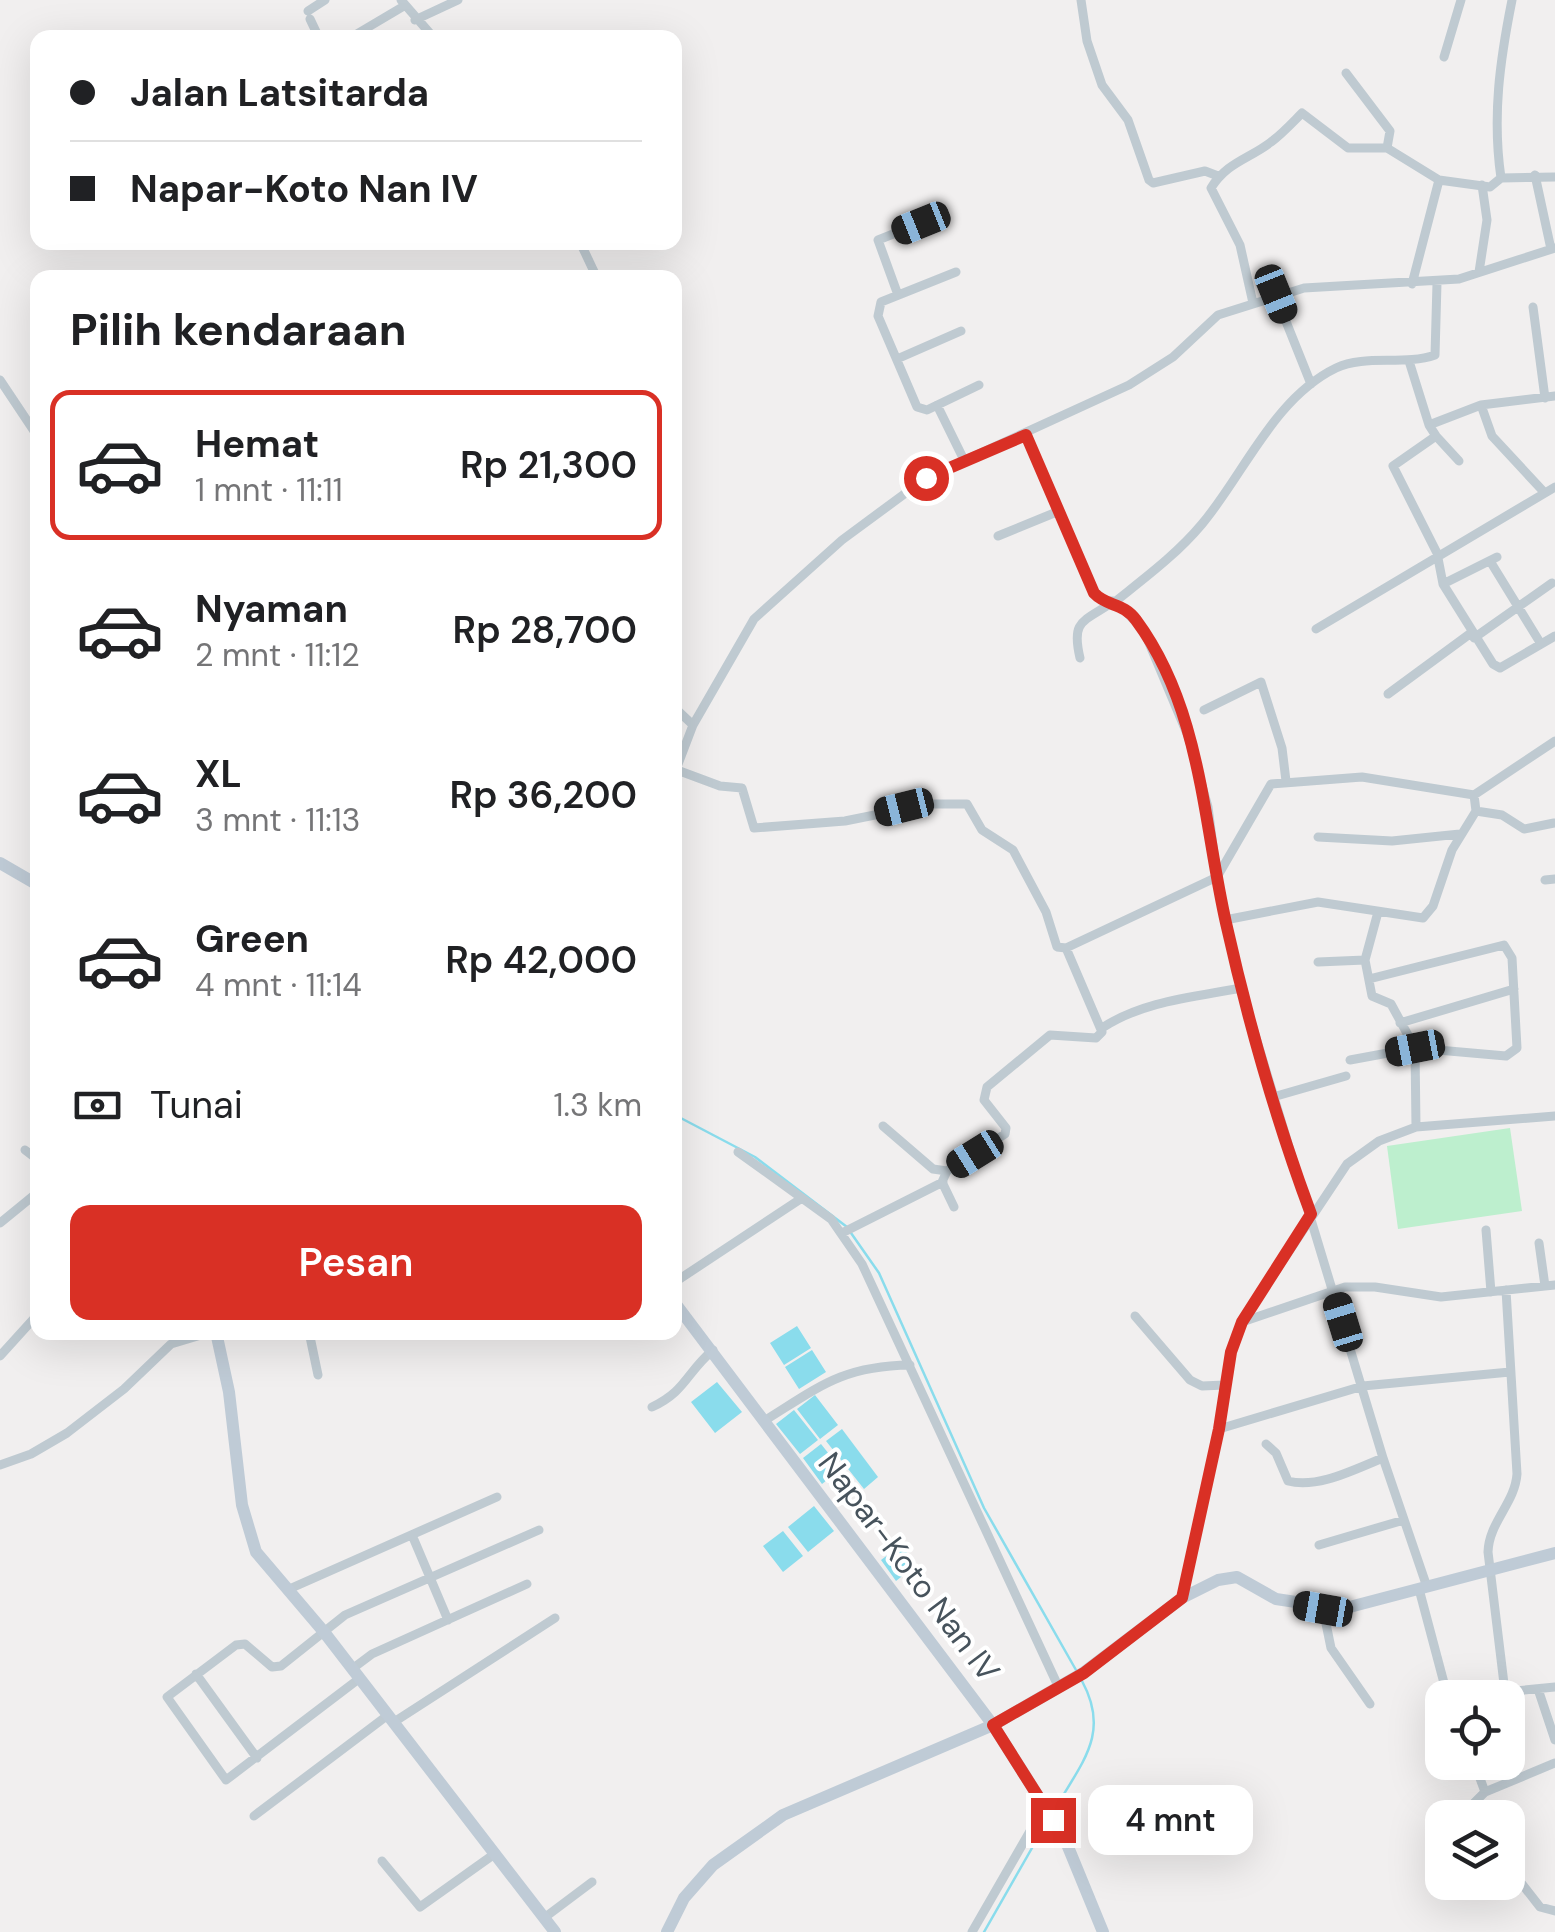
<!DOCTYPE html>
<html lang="id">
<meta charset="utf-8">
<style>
body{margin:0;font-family:"DM Sans",sans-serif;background:#f6f6f6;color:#202124;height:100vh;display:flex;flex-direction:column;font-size:38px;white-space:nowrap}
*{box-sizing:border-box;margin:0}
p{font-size:32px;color:#757577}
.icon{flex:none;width:55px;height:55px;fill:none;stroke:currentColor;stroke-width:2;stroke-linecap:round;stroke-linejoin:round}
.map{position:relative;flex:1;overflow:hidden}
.side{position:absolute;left:30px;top:270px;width:652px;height:1070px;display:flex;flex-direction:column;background:#fff;border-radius:20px;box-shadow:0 10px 40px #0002}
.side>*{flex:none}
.guide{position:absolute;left:30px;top:30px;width:652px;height:220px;border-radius:20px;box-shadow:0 10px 40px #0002;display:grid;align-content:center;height:220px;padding:0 40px;background:#fff}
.tools{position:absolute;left:1425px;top:1680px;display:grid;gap:20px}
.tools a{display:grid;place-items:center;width:100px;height:100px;border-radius:20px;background:#fff;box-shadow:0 10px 40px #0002;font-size:50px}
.end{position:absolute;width:45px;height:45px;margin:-22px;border:12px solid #d93025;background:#fff;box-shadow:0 0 0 5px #fff}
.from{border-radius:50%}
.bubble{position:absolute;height:70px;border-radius:20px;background:#fff;box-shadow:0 10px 40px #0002;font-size:32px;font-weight:600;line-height:70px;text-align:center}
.car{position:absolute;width:30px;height:60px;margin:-30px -15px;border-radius:12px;box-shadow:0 0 8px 2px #0007;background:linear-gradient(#222 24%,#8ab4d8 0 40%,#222 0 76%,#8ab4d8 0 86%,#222 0)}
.guide b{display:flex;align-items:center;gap:35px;height:95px;font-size:38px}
.guide b+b{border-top:2px solid #e0e0e0}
.guide i{width:25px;height:25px;background:#202124}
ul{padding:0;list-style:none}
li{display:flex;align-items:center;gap:30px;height:150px;margin:0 20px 15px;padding:0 20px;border:5px solid transparent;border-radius:20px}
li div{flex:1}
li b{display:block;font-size:38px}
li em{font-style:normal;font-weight:600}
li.on{border-color:#d93025}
li>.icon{width:90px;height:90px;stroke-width:1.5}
h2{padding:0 40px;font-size:45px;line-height:120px}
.pay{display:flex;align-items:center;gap:25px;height:110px;padding:0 40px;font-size:38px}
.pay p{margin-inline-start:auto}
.action{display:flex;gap:20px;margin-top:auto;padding:20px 40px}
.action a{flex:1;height:115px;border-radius:20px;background:#d93025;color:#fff;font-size:40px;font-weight:600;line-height:115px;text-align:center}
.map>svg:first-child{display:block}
</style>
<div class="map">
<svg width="1555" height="1932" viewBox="0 0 1555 1932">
<rect width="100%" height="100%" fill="#f1efef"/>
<!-- green -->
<path fill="#bdefce" d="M1510,1128L1522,1211L1398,1229L1387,1146Z"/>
<!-- water -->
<path fill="#8adcec" d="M797,1326L811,1348L784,1365L770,1343Z
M812,1350L826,1372L799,1389L785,1367Z
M717,1382L742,1412L715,1433L691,1402Z
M815,1395L838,1425L820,1439L797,1409Z
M794,1410L818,1440L800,1454L776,1424Z
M842,1429L878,1477L864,1489L826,1441Z
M821,1444L841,1469L822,1484L803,1458Z
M814,1506L834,1531L808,1552L788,1527Z
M783,1531L803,1556L783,1572L763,1546Z
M901,1545L916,1565L896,1581L881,1560Z"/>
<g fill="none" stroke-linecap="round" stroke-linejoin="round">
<!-- stream -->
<path stroke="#8adcec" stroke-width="2.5" d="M675,1115L755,1157L847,1227
M851,1233L879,1273L984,1508L1076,1670
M1055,1809C1081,1763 1111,1734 1082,1681
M984,1932L1048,1820"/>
<!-- street -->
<path stroke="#bfcad1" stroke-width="9" d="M401,0L434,38
M1081,0L1087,41L1102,85L1128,120L1149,180L1153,183L1205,171L1218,176
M308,11L325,0
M310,19L319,38
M415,20L458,0
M350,38L404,6
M1444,57L1461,0
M1346,73L1390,131L1387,148
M1535,175L1551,249
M1501,178L1555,177
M580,242L597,278
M956,272L881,302L878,316L917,407L927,410L979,385
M1479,272L1487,220L1482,185
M1412,284L1439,180
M1275,294L1311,384
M898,295L878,240L921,223
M1253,303L1240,245L1211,188C1227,162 1249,159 1271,142C1282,134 1292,123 1302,113L1348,148H1387L1439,180L1490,187L1501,178C1492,116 1500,60 1512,0
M1533,307L1545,398
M897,359L961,331
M1409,361L1429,425
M0,380L38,437
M1555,396L1481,405L1429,425L1436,436L1393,466L1437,553L1443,584L1493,664L1500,668L1555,636
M937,405L964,460
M1481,405L1492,436L1543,491
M1025,435L1094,593L1104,601H1116L1144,631L1188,736L1208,807L1217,877L1241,988L1383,1458L1427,1587
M1436,436L1459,461
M998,536L1059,511
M1490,561L1541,644
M1443,584L1497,557
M1116,601C1146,577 1177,554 1202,524C1244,474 1274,398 1336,368C1365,354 1404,366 1435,355L1437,283
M1316,629L1555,487
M1474,638L1552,583
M1080,658C1071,620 1083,622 1113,602
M1388,694L1471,633
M675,708L693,725
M1204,710L1261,682L1282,748L1286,781
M677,770L720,786L742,788L754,828L845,821L929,804H967L982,830L1013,850L1046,912L1057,947L1066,948L1217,877L1271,784L1362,777L1474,795L1555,741
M675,772L693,725L754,619L842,540L926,478L1129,385L1173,357L1218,315L1304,288L1459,279L1555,248
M1476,811L1502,815L1524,829L1554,823
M1318,837L1392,841L1460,834
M1545,880L1555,879
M1378,912L1365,960L1372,996L1391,1004L1415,1048L1416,1127
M1225,920L1318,902L1423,918L1433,906L1452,850L1476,811L1474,795
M1318,962L1365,960
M1400,1023L1514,989
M1102,1028C1143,1001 1194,997 1241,988
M1350,1060L1415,1048L1506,1056L1517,1048L1512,958L1504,945L1369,979
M1273,1097L1346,1076
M883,1126L933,1169L947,1171L942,1182L954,1207
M25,1150L38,1160
M738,1152L831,1219L862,1264L1059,1688
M947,1171L1005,1134L1006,1128L984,1100L987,1087L1050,1035L1096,1038L1102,1032L1066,948
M0,1223L38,1192
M1486,1230L1491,1292
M842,1233L943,1182
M1539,1243L1545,1286
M675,1282L802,1198
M1506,1290L1517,1474C1515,1503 1489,1522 1488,1552L1505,1692L1555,1687
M1135,1316L1190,1380L1202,1386L1225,1385
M1242,1322L1345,1287H1375L1441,1297L1555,1285
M309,1332L318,1375
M0,1356L38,1314
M652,1407C686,1391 686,1373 713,1350
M764,1421C819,1387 842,1366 910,1365
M1219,1429L1363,1386L1510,1372
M1266,1444L1276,1453L1288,1481C1318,1489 1355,1469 1383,1458
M0,1465L31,1454L67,1433L124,1389L171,1344L211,1332
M412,1535L448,1620
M1319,1545L1404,1520
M1419,1589L1448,1698
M287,1590L497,1497
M1182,1598L1219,1429L1231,1352L1242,1322L1347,1164L1379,1141L1416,1127L1555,1116
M1323,1609L1331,1648L1370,1704
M352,1669L372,1654L527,1584
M196,1674L257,1758
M360,1678L226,1780L167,1697L236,1645L245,1644L272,1667L281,1666L345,1615L539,1530
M1538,1689L1555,1740
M394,1722L555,1618
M1474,1762L1485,1792
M254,1816L388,1715
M1471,1818V1806L1485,1792L1555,1763
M382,1861L420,1907L493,1855
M1508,1866L1540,1907L1555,1911
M544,1918L592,1882
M972,1932L1044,1807"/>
<!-- secondary -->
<path stroke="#bfcbd6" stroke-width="12" d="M0,863L38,885
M675,1303L993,1725L1064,1837L1103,1932
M216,1332L229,1392L242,1505L256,1552L324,1632L555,1932
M667,1932L684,1898L713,1865L783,1815L993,1725L1083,1673L1182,1598L1218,1580L1237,1577L1276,1599L1342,1609L1555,1553"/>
</g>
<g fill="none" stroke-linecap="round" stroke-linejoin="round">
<!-- route -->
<path stroke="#d93025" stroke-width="12" d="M926,478L1026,435L1094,593C1107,607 1123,602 1136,620C1201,708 1203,821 1226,923C1248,1021 1276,1120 1311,1214L1242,1322L1231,1352L1219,1429L1182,1598L1084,1673L993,1725L1053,1820"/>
</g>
<g text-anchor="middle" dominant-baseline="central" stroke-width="8" stroke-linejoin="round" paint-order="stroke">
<!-- street labels -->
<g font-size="32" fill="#47535c" stroke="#fff">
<text transform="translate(909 1567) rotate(53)">Napar-Koto Nan IV</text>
</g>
</g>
</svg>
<div class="tools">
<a><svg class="icon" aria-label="locate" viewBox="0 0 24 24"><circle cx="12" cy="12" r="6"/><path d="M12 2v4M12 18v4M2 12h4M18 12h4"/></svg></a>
<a><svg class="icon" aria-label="layers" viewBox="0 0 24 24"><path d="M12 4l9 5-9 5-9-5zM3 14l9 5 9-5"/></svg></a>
</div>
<i class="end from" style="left:926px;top:478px"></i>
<i class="end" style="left:1053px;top:1820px"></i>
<div class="bubble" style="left:1088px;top:1785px;width:165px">4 mnt</div>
<i class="car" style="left:921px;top:223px;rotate:248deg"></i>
<i class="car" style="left:1276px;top:294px;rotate:158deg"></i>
<i class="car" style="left:904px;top:807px;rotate:256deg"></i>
<i class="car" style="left:1415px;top:1048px;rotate:259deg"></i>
<i class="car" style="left:975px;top:1154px;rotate:238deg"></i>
<i class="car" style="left:1343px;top:1322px;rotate:343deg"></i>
<i class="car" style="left:1323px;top:1609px;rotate:280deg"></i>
<div class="guide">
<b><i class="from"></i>Jalan Latsitarda</b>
<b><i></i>Napar-Koto Nan IV</b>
</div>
<section class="side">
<h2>Pilih kendaraan</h2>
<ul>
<li class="on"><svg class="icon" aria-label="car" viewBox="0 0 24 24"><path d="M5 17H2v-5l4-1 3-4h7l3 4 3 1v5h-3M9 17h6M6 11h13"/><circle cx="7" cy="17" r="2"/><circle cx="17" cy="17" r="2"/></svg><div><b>Hemat</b><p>1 mnt · 11:11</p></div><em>Rp 21,300</em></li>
<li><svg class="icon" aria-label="car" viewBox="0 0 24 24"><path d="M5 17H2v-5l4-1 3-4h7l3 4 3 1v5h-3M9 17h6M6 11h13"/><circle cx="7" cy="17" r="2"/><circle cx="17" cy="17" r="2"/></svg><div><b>Nyaman</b><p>2 mnt · 11:12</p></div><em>Rp 28,700</em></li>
<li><svg class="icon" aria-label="car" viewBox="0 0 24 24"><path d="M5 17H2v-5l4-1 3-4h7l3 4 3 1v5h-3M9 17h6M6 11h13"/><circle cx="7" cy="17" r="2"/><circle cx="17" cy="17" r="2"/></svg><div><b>XL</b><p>3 mnt · 11:13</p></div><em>Rp 36,200</em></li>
<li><svg class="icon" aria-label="car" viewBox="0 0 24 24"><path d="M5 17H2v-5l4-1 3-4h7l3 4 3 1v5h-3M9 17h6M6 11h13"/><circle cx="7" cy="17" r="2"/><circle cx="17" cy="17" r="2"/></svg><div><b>Green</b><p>4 mnt · 11:14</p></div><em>Rp 42,000</em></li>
</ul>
<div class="pay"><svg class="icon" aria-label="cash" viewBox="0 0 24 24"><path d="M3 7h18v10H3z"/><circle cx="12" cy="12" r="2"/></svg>Tunai<p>1.3 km</p></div>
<div class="action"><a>Pesan</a></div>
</section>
</div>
